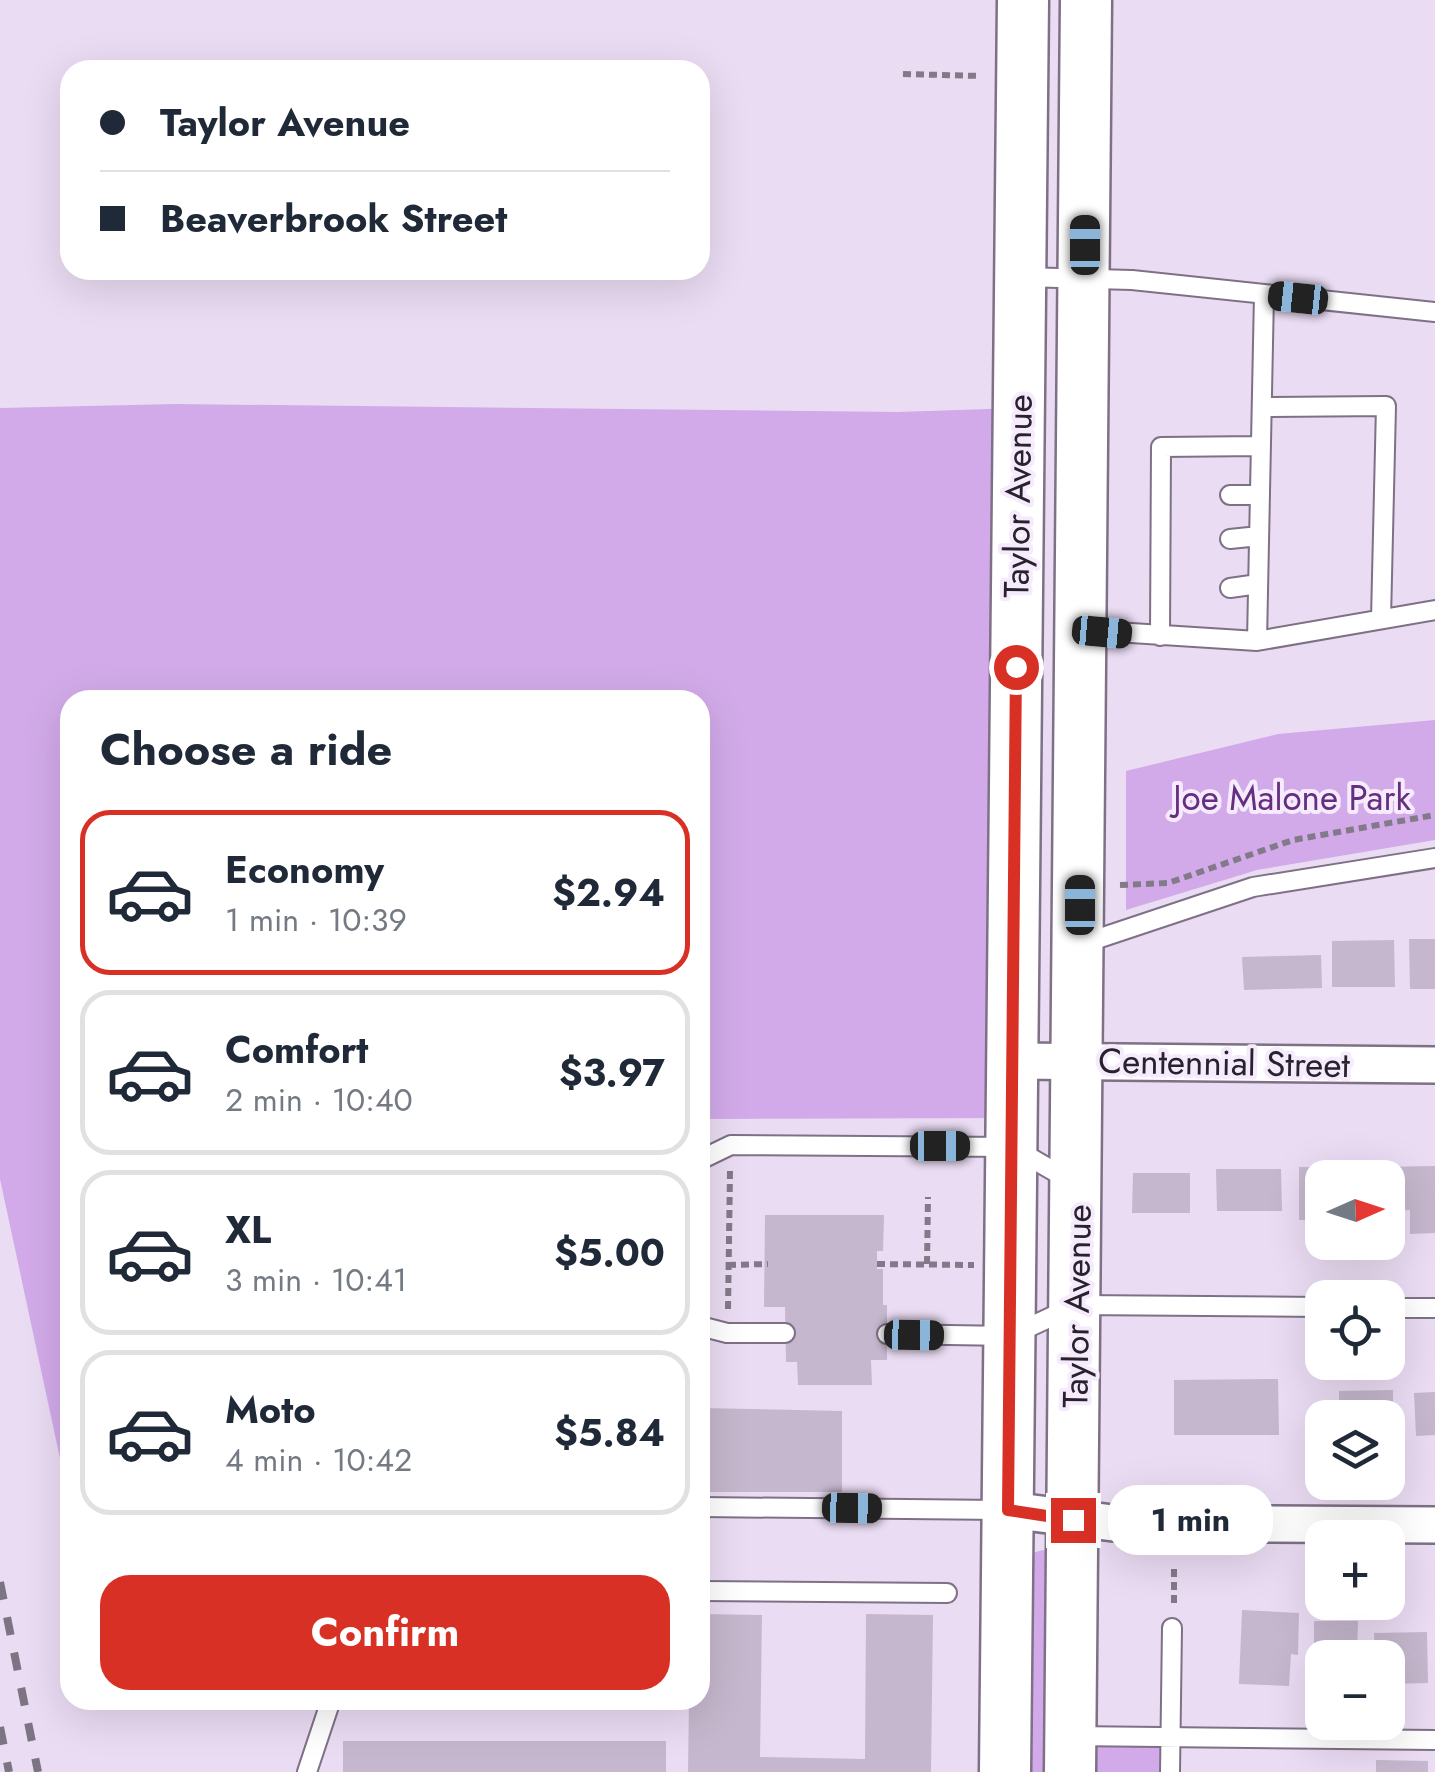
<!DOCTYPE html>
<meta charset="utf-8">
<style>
body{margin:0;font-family:Jost,sans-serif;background:#f6f6f7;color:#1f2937;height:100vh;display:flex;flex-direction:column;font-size:38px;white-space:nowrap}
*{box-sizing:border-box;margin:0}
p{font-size:32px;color:#747a83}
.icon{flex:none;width:55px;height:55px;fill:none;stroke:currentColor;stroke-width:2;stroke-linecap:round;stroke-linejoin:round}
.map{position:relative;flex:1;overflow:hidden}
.panel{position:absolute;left:60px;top:690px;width:650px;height:1020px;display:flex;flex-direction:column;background:#fff;border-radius:30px;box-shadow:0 10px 40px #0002}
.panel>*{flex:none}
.hud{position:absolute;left:60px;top:60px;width:650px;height:220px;border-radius:30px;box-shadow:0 10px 40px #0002;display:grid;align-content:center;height:220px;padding:0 40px;background:#fff}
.needle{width:65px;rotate:87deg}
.fabs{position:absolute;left:1305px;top:1160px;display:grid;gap:20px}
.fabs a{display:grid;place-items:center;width:100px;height:100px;border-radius:20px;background:#fff;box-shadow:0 10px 40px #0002;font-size:50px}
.end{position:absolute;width:45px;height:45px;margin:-22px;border:12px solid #d93025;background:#fff;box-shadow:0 0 0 5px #fff}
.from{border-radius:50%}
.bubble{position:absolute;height:70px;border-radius:30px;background:#fff;box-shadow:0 10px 40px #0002;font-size:32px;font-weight:700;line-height:70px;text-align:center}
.car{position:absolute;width:30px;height:60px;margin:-30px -15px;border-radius:12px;box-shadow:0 0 8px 2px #0007;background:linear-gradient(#222 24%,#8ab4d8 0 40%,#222 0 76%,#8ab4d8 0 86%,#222 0)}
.hud b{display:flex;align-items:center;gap:35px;height:95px;font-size:38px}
.hud b+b{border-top:2px solid #e0e1e3}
.hud i{width:25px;height:25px;background:#1f2937}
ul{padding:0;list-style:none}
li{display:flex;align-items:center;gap:30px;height:165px;margin:0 20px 15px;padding:0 20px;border:5px solid #e0e1e3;border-radius:30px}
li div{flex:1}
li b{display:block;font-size:38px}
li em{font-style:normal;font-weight:700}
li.active{border-color:#d93025}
li>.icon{width:90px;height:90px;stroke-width:1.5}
h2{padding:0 40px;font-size:45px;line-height:120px}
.cta{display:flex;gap:20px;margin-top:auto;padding:20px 40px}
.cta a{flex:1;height:115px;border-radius:30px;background:#d93025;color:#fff;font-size:40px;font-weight:700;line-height:115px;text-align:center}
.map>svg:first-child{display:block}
</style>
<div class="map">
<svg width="1435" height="1772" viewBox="0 0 1435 1772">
<rect width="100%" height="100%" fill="#eadcf3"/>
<!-- green -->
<path fill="#d2aae9" d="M176,404L898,412L1019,408L1012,1118L706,1119L700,1123V700H70V1505L0,1179V408Z
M1435,720V840L1257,870L1126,910V771L1278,734Z
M1043,1550L1048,1551L1053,1772H1023L1029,1554Z
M1071,1736L1170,1738V1772H1070Z"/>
<!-- building -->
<path fill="#c5b7cd" d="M1409,939H1435V989H1410Z
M1394,940L1395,987H1332V941Z
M1321,955L1322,988L1244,990L1242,957Z
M1435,1166V1233L1410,1234V1210L1388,1211V1178H1376V1167Z
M1299,1167L1361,1168V1178H1322V1220H1299Z
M1216,1169H1281L1282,1211H1217Z
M1133,1173H1190V1213H1132Z
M765,1215H884L883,1251H877V1269H883V1305H887V1360H871L872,1385H798L797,1362H786L785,1307H764Z
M1278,1379L1279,1435H1174V1380Z
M1393,1390V1435H1388V1418H1339V1391Z
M1435,1392V1435L1416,1436L1414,1393Z
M700,1408L842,1411V1492H700Z
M1242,1610L1299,1613L1298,1655L1291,1654L1289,1686L1239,1684Z
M700,1614L762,1615L760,1757L865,1759L866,1614L933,1615L931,1772H688L689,1700H700Z
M1314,1621H1358L1357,1658H1322V1682H1314Z
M1427,1632L1428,1683L1388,1684V1658H1375L1374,1633Z
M343,1741H666V1772H343Z
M1376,1760L1428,1761V1772H1376Z"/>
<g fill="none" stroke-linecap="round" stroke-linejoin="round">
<!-- service casing -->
<g stroke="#7e7186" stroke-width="22">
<path id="service" d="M1022,277L1132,280L1435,312
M1262,407L1386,406L1381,619
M1230,495H1260
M1230,539L1259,536
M1230,588L1258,584
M1084,630L1257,641L1435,610
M1160,636L1161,447L1260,446
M1257,641L1264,294
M1082,944L1253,887L1435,858
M700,1160L731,1145L1012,1147L1069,1180
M1388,1308H1435
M700,1326L727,1333H785
M887,1334L1010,1336L1077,1305L1322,1307
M700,1507L1002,1510
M700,1591L947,1593
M1071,1736L1435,1740
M307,1772L331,1700
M1170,1772L1172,1628"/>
</g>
<!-- minor casing -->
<g stroke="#7e7186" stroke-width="40">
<path id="minor" d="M1013,1061L1435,1065
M1008,1510L1113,1523L1435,1525"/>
</g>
<!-- secondary casing -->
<g stroke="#7e7186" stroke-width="55">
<path id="secondary" d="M1005,1772L1023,0
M1070,1772L1086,0"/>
</g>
<!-- path -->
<path stroke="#837a89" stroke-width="6" stroke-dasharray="8 5" stroke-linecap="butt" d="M903,74L981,76
M1120,885L1168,883L1293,840L1435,815
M877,1264L974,1265
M927,1264L928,1197
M728,1265L768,1264
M728,1309L730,1171
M1174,1569V1608"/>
<!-- service -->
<use href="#service" stroke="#fff" stroke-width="18"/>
<!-- minor -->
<use href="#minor" stroke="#fff" stroke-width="35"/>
<!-- secondary -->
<use href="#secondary" stroke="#fff" stroke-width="50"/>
<!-- rail -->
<path stroke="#7c7483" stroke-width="8" stroke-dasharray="18 18" stroke-linecap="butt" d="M0,1582L38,1772
M0,1727L9,1772"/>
</g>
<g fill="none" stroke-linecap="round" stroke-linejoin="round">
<!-- route -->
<path stroke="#d93025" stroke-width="12" d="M1016,667L1008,1510L1073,1520"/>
</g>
<g text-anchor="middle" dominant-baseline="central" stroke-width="8" stroke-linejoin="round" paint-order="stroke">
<!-- street labels -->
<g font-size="35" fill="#27222b" stroke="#f6eafd">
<text transform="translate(1018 496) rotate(-89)">Taylor Avenue</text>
<text transform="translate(1224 1063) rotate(1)">Centennial Street</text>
<text transform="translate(1077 1306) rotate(-89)">Taylor Avenue</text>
</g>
<!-- park labels -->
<g font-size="35" fill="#652f80" stroke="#f6eafd">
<text x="1292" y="798">Joe Malone Park</text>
</g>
</g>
</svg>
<div class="fabs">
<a><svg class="needle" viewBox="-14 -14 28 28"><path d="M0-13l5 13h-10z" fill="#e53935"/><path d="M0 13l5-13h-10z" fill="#747a83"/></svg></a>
<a><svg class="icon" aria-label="locate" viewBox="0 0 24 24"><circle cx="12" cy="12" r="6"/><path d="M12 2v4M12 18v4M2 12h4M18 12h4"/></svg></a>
<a><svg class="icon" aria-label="layers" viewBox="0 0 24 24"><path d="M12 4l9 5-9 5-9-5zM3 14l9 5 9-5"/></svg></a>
<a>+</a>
<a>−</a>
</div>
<i class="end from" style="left:1016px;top:667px"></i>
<i class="end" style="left:1073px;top:1520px"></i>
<div class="bubble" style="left:1108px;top:1485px;width:165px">1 min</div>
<i class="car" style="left:1085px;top:245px;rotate:0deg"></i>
<i class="car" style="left:1298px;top:298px;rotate:276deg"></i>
<i class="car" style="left:1102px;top:632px;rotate:95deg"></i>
<i class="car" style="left:1080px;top:905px;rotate:0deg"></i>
<i class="car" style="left:940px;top:1146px;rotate:90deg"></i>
<i class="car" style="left:914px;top:1335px;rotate:91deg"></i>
<i class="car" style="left:852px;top:1508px;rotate:91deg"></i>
<div class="hud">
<b><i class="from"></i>Taylor Avenue</b>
<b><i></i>Beaverbrook Street</b>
</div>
<section class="panel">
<h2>Choose a ride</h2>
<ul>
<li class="active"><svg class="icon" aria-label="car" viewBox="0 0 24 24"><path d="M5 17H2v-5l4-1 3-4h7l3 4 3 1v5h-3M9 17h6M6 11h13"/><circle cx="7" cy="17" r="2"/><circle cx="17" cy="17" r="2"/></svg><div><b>Economy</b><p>1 min · 10:39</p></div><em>$2.94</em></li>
<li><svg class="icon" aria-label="car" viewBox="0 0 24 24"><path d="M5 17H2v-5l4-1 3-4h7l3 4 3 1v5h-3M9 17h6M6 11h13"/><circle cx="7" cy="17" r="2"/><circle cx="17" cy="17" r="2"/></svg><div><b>Comfort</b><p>2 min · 10:40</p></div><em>$3.97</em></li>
<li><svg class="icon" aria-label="car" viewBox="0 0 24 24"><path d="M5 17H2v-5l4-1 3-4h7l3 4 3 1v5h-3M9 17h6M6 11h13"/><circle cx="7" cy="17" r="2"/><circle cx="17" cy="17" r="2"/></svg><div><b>XL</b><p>3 min · 10:41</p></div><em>$5.00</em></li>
<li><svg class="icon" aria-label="car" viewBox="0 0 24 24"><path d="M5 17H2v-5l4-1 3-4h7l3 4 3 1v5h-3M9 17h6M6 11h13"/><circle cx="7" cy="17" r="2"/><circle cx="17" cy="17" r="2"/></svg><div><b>Moto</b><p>4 min · 10:42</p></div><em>$5.84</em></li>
</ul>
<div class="cta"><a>Confirm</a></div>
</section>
</div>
